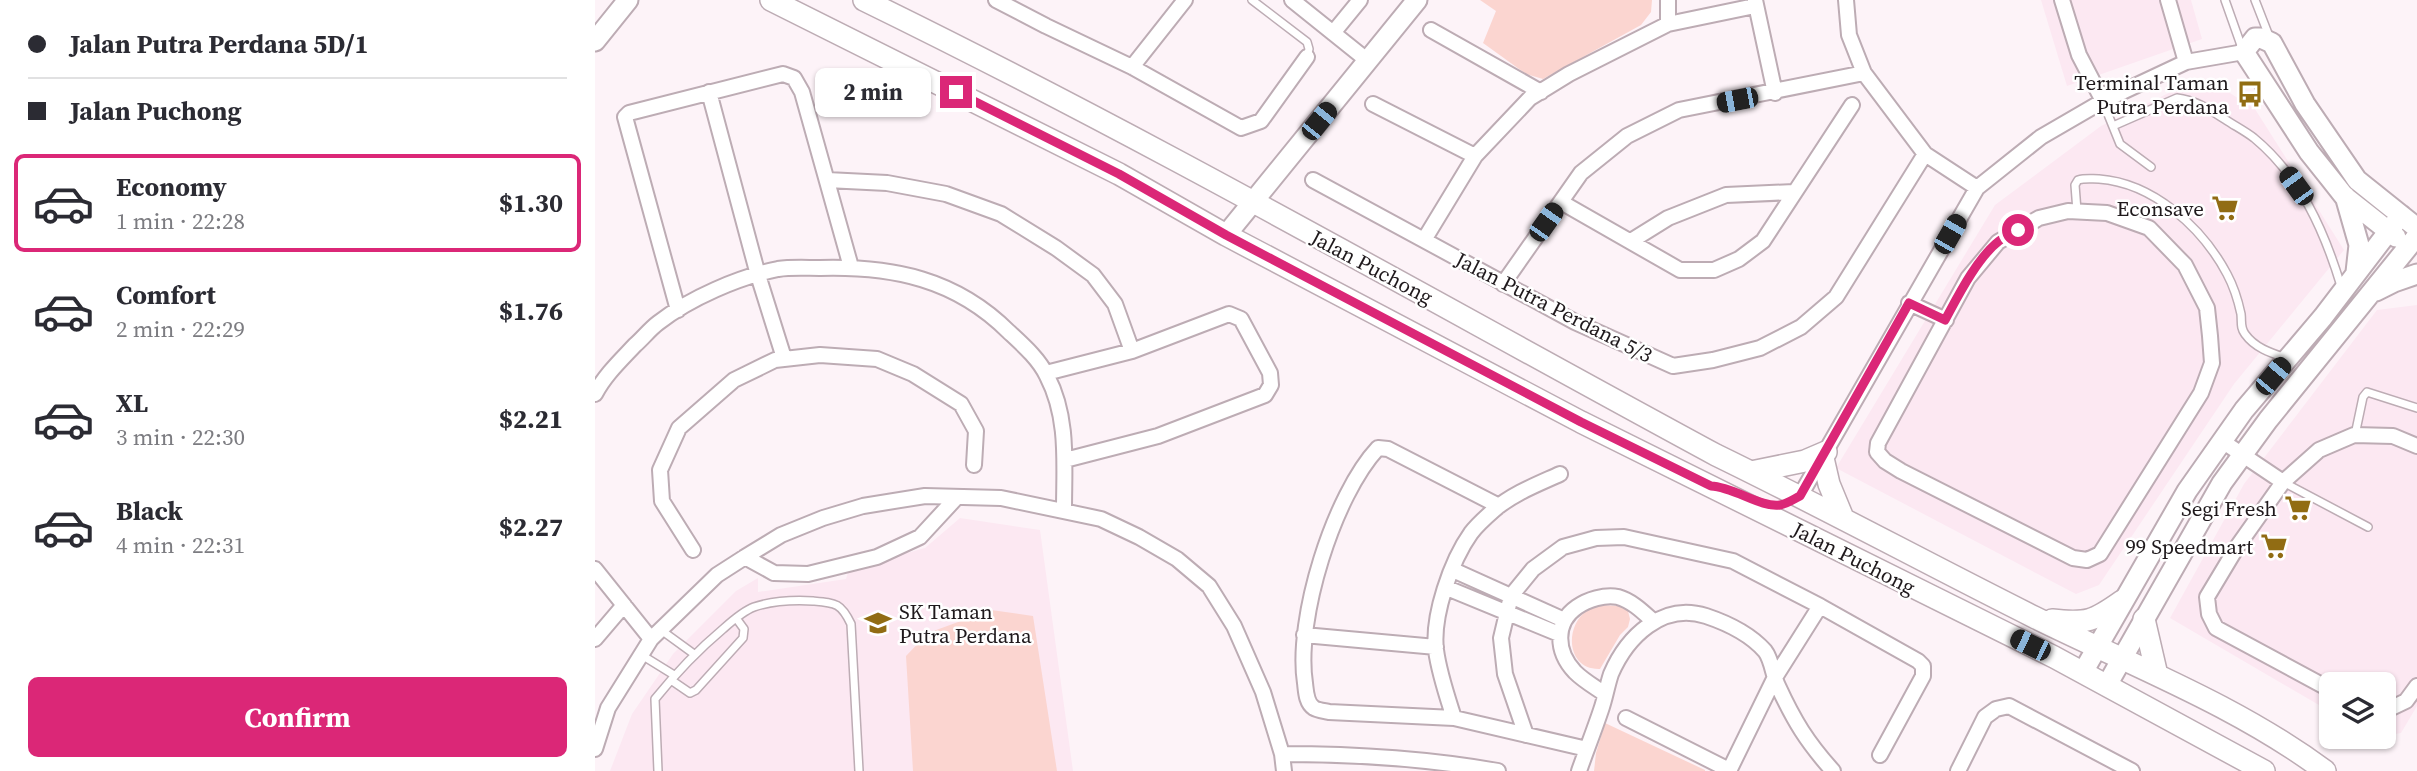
<!DOCTYPE html>
<meta charset="utf-8">
<style>
body{margin:0;font-family:"Source Serif 4",serif;background:#f7f7f7;color:#2b2b33;height:100vh;display:flex;flex-direction:column;font-size:26px;white-space:nowrap}
*{box-sizing:border-box;margin:0}
p{font-size:23px;color:#7c7c81}
.icon{flex:none;width:38px;height:38px;fill:none;stroke:currentColor;stroke-width:2;stroke-linecap:round;stroke-linejoin:round}
.map{position:relative;flex:1;overflow:hidden}
.drawer{display:flex;flex-direction:column;background:#fff;width:595px}
.drawer>*{flex:none}
.guide{display:grid;align-content:center;height:154px;padding:0 28px;background:#fff}
.fabs{position:absolute;left:1724px;top:672px;display:grid;gap:14px}
.fabs a{display:grid;place-items:center;width:77px;height:77px;border-radius:10px;background:#fff;box-shadow:0 2px 5px #0004;font-size:35px}
.end{position:absolute;width:32px;height:32px;margin:-16px;border:9px solid #db2777;background:#fff;box-shadow:0 0 0 4px #fff}
.from{border-radius:50%}
.bubble{position:absolute;height:49px;border-radius:10px;background:#fff;box-shadow:0 2px 5px #0004;font-size:23px;font-weight:700;line-height:49px;text-align:center}
.car{position:absolute;width:21px;height:42px;margin:-21px -10px;border-radius:9px;box-shadow:0 0 5px 2px #0007;background:linear-gradient(#222 24%,#8ab4d8 0 40%,#222 0 76%,#8ab4d8 0 86%,#222 0)}
.guide b{display:flex;align-items:center;gap:24px;height:66px;font-size:26px}
.guide b+b{border-top:2px solid #e1e1e2}
.guide i{width:18px;height:18px;background:#2b2b33}
ul{padding:0;list-style:none}
li{display:flex;align-items:center;gap:21px;height:98px;margin:0 14px 10px;padding:0 14px;border:4px solid transparent;border-radius:10px}
li div{flex:1}
li b{display:block;font-size:26px}
li em{font-style:normal;font-weight:700}
li.active{border-color:#db2777}
li>.icon{width:63px;height:63px;stroke-width:1.5}
.primary-button{display:flex;gap:14px;margin-top:auto;padding:14px 28px}
.primary-button a{flex:1;height:80px;border-radius:10px;background:#db2777;color:#fff;font-size:28px;font-weight:700;line-height:80px;text-align:center}
main{display:flex;flex:1;min-height:0}
.map>svg:first-child{display:block}
</style>
<main>
<section class="drawer">
<div class="guide">
<b><i class="from"></i>Jalan Putra Perdana 5D/1</b>
<b><i></i>Jalan Puchong</b>
</div>
<ul>
<li class="active"><svg class="icon" aria-label="car" viewBox="0 0 24 24"><path d="M5 17H2v-5l4-1 3-4h7l3 4 3 1v5h-3M9 17h6M6 11h13"/><circle cx="7" cy="17" r="2"/><circle cx="17" cy="17" r="2"/></svg><div><b>Economy</b><p>1 min · 22:28</p></div><em>$1.30</em></li>
<li><svg class="icon" aria-label="car" viewBox="0 0 24 24"><path d="M5 17H2v-5l4-1 3-4h7l3 4 3 1v5h-3M9 17h6M6 11h13"/><circle cx="7" cy="17" r="2"/><circle cx="17" cy="17" r="2"/></svg><div><b>Comfort</b><p>2 min · 22:29</p></div><em>$1.76</em></li>
<li><svg class="icon" aria-label="car" viewBox="0 0 24 24"><path d="M5 17H2v-5l4-1 3-4h7l3 4 3 1v5h-3M9 17h6M6 11h13"/><circle cx="7" cy="17" r="2"/><circle cx="17" cy="17" r="2"/></svg><div><b>XL</b><p>3 min · 22:30</p></div><em>$2.21</em></li>
<li><svg class="icon" aria-label="car" viewBox="0 0 24 24"><path d="M5 17H2v-5l4-1 3-4h7l3 4 3 1v5h-3M9 17h6M6 11h13"/><circle cx="7" cy="17" r="2"/><circle cx="17" cy="17" r="2"/></svg><div><b>Black</b><p>4 min · 22:31</p></div><em>$2.27</em></li>
</ul>
<div class="primary-button"><a>Confirm</a></div>
</section>
<div class="map">
<svg width="1822" height="771" viewBox="0 0 1822 771">
<rect width="100%" height="100%" fill="#fdf3f8"/>
<!-- built -->
<path fill="#fce8f2" d="M1446,0H1596L1607,39L1472,86Z
M1586,87L1627,88L1660,109L1749,250L1639,384L1504,585L1481,594L1241,468L1400,205L1506,126Z
M1822,305V706L1806,733L1789,736L1788,684H1736V712L1575,618L1649,484L1782,310Z
M365,518L445,530L478,771H15L37,714L78,654L141,591L163,578V592L251,579L254,569L330,548Z"/>
<!-- green -->
<path fill="#fbd5d0" d="M885,0H1057L1056,12L1046,25L948,79L931,74L888,43L901,11Z
M1007,605L1025,606L1033,611L1035,619L1033,627L1025,635L1005,669C972,670 969,628 991,611C995,608 1003,606 1007,605Z
M396,610L438,616L462,771H318L311,656L333,633Z
M1010,723L1110,770V771H999L1001,753Z"/>
<g fill="none" stroke-linecap="round" stroke-linejoin="round">
<!-- lane casing -->
<g stroke="#bdacb4" stroke-width="10">
<path id="lane" d="M657,0L712,42L714,49L712,57
M1630,0L1647,48
M1660,0L1674,36
M1508,102L1525,144L1556,167
M1518,126L1582,98C1601,100 1615,110 1631,120C1640,126 1650,131 1659,138C1705,176 1729,230 1746,286
M1482,211L1480,185L1483,180C1490,178 1496,179 1504,179C1558,183 1607,227 1632,274C1639,287 1643,300 1646,314C1647,323 1645,327 1650,334C1660,348 1676,353 1691,358
M1760,435L1768,397L1772,392L1822,408
M1688,482L1773,527
M66,630L99,654
M45,654L79,675
M76,680L95,693L101,690L148,638L149,629L141,618
M63,771L60,699C81,673 103,650 128,629C137,621 148,611 159,607C177,601 200,600 218,601C241,603 246,603 256,624L264,771"/>
</g>
<!-- street casing -->
<g stroke="#bdacb4" stroke-width="18">
<path id="street" d="M401,0L451,26L537,67L646,128L666,121L712,57
M697,0L773,61
M1160,0L1180,93
M1251,0L1254,35L1269,73L1330,154L1382,188
M1467,0L1484,55L1508,101
M1573,0L1591,62
M1073,24V0
M836,30L946,92
M738,33L765,0
M537,67L590,0
M114,92L163,275L189,358
M778,104L880,156
M232,180L292,183L351,194L406,214L461,248L498,275L520,304L537,351
M718,180L980,322L1078,366L1118,360L1165,348L1206,327L1241,297L1330,154
M966,202L1085,270H1119L1144,259L1168,241L1257,105
M1473,211L1512,213L1554,228L1590,265L1612,308L1615,336L1617,363L1606,393L1505,554L1492,560L1478,558L1306,471L1290,461L1282,452L1283,443L1373,278L1403,242L1444,218Z
M829,240L880,156L935,98L974,74L1073,24L1160,6
M1036,241L1073,218L1131,195L1199,192
M908,284L986,173L1032,136L1084,110L1269,73
M1314,303L1351,320
M83,310L30,117L34,113L188,74L199,78L207,92L256,267
M451,373L537,351L634,314L646,319L675,373L676,385L670,395L563,436L470,460
M0,394C10,375 25,361 40,345C48,338 55,329 63,323C95,298 144,277 183,269C196,267 211,268 225,268C298,266 361,279 414,332C428,345 444,359 452,376C474,418 469,464 469,510
M1627,441L1688,482
M1205,496L1382,188L1446,137L1508,101L1591,62L1649,52
M904,506L793,449L783,448C739,495 700,619 710,683C711,691 711,703 719,708C722,710 730,711 734,712L859,718L992,749
M98,550L67,501L65,470L84,428L139,380L180,360L225,355L282,359L318,374L366,404L381,431L379,465
M150,557L179,573L213,574L282,557L325,537L362,497
M0,569L56,639
M858,570L969,620
M852,588L964,634
M709,635L841,647
M0,639L29,605
M1736,690L1621,628L1614,614L1612,597L1642,547L1688,482L1724,450L1759,435L1798,436L1822,446
M1010,694C1000,687 989,681 980,672C961,652 959,623 982,607C992,600 1010,594 1023,597C1037,601 1048,612 1058,621
M1788,712L1811,701L1822,686
M859,718C852,696 844,673 841,650C837,616 856,561 876,533C882,525 891,517 899,510C917,494 943,484 965,474
M1031,718L1134,770
M931,735L910,674L906,638L916,596L938,569L968,547L1001,538L1029,537L1138,561L1225,606L1323,661L1328,666V676L1285,755
M0,749L13,708L56,639L122,575L150,557L186,535L228,518L268,506L330,496L406,498L506,519L544,537L582,559L614,586L639,626L668,692L687,754L689,771
M687,754C762,754 829,758 903,771
M984,771C991,751 999,731 1006,710C1010,699 1012,686 1016,674C1032,637 1067,602 1111,616C1132,623 1155,634 1170,651C1177,660 1178,676 1183,686C1199,721 1212,742 1238,771
M1134,771L1179,679L1225,606
M1363,771L1390,717L1401,709L1414,706L1537,771"/>
</g>
<!-- secondary casing -->
<g stroke="#bdacb4" stroke-width="23">
<path id="secondary" d="M0,41L33,0
M1750,196L1764,245L1761,272
M631,235L822,0
M1801,237L1749,196L1734,177L1714,152L1649,52L1660,38H1666L1677,43L1710,104L1762,180L1822,228
M1781,291L1799,282L1822,274
M1488,672L1592,491L1649,410L1728,317L1806,215
M1512,685L1627,483L1673,420L1822,236"/>
</g>
<!-- primary casing -->
<g stroke="#bdacb4" stroke-width="24">
<path id="primary" d="M176,0L524,174L631,235L986,422L1459,657L1669,771
M269,0C558,141 838,302 1121,455C1228,507 1333,564 1439,617C1538,666 1641,705 1730,771
M1228,458L1234,484L1248,518
M1156,472L1210,461L1231,452
M1549,619L1562,675
M1457,620C1492,624 1499,621 1527,601"/>
</g>
<!-- lane -->
<use href="#lane" stroke="#fff" stroke-width="7"/>
<!-- street -->
<use href="#street" stroke="#fff" stroke-width="14"/>
<!-- secondary -->
<use href="#secondary" stroke="#fff" stroke-width="19"/>
<!-- primary -->
<use href="#primary" stroke="#fff" stroke-width="21"/>
</g>
<g fill="none" stroke-linecap="round" stroke-linejoin="round">
<!-- route -->
<path stroke="#db2777" stroke-width="9" d="M361,92L524,174L631,235L986,422L1116,486C1139,487 1166,508 1185,505C1192,504 1199,499 1205,496L1314,303L1350,320C1363,296 1382,258 1404,241C1409,237 1417,234 1423,230"/>
</g>
<!-- icons -->
<defs>
<g id="bus-bare" transform="scale(2.1)"><path d="M-5-6H5V4H4V6H2V4H-2V6H-4V4H-5ZM-3.5-4V0h7V-4ZM-3.5 1.2v1.5H-2V1.2ZM2 1.2v1.5H3.5V1.2Z" fill="#916c13" stroke="#fff" stroke-width="2.5" paint-order="stroke"/></g>
<g id="supermarket-bare" transform="scale(2.1)"><path d="M-6-5.5h2.5l.6 2H6L4.5 2H-2.5L-4.4-4H-6ZM-1.5 3.2a1.3 1.3 0 1 0 .1 0ZM3 3.2a1.3 1.3 0 1 0 .1 0Z" fill="#916c13" stroke="#fff" stroke-width="2.5" paint-order="stroke"/></g>
<g id="school-bare" transform="scale(2.1)"><path d="M0-5L7-2L0 1L-7-2ZM-4 1L0 2.5L4 1V4Q0 6-4 4Z" fill="#916c13" stroke="#fff" stroke-width="2.5" paint-order="stroke"/></g>
</defs>
<g fill-rule="evenodd">
<use href="#bus-bare" x="1655" y="94"/>
<use href="#supermarket-bare" x="1630" y="208"/>
<use href="#supermarket-bare" x="1703" y="508"/>
<use href="#supermarket-bare" x="1679" y="546"/>
<use href="#school-bare" x="283" y="623"/>
</g>
<g text-anchor="middle" dominant-baseline="central" stroke-width="5" stroke-linejoin="round" paint-order="stroke">
<!-- poi labels -->
<g font-size="21" fill="#1f191c" stroke="#fff" text-anchor="end">
<text x="1634" y="82">Terminal Taman<tspan x="1634" dy="24">Putra Perdana</tspan></text>
<text x="1609" y="208">Econsave</text>
<text x="1682" y="508">Segi Fresh</text>
<text x="1658" y="546">99 Speedmart</text>
<text x="304" y="611" text-anchor="start">SK Taman<tspan x="304" dy="24">Putra Perdana</tspan></text>
</g>
<!-- street labels -->
<g font-size="21" fill="#1f191c" stroke="#fff">
<text transform="translate(777 267) rotate(28)">Jalan Puchong</text>
<text transform="translate(959 307) rotate(27)">Jalan Putra Perdana 5/3</text>
<text transform="translate(1259 558) rotate(27)">Jalan Puchong</text>
</g>
</g>
</svg>
<div class="fabs">
<a><svg class="icon" aria-label="layers" viewBox="0 0 24 24"><path d="M12 4l9 5-9 5-9-5zM3 14l9 5 9-5"/></svg></a>
</div>
<i class="end from" style="left:1423px;top:230px"></i>
<i class="end" style="left:361px;top:92px"></i>
<div class="bubble" style="left:220px;top:68px;width:116px">2 min</div>
<i class="car" style="left:1142px;top:100px;rotate:259deg"></i>
<i class="car" style="left:724px;top:121px;rotate:39deg"></i>
<i class="car" style="left:1701px;top:186px;rotate:324deg"></i>
<i class="car" style="left:951px;top:222px;rotate:35deg"></i>
<i class="car" style="left:1355px;top:234px;rotate:30deg"></i>
<i class="car" style="left:1678px;top:376px;rotate:40deg"></i>
<i class="car" style="left:1435px;top:645px;rotate:296deg"></i>
</div>
</main>
